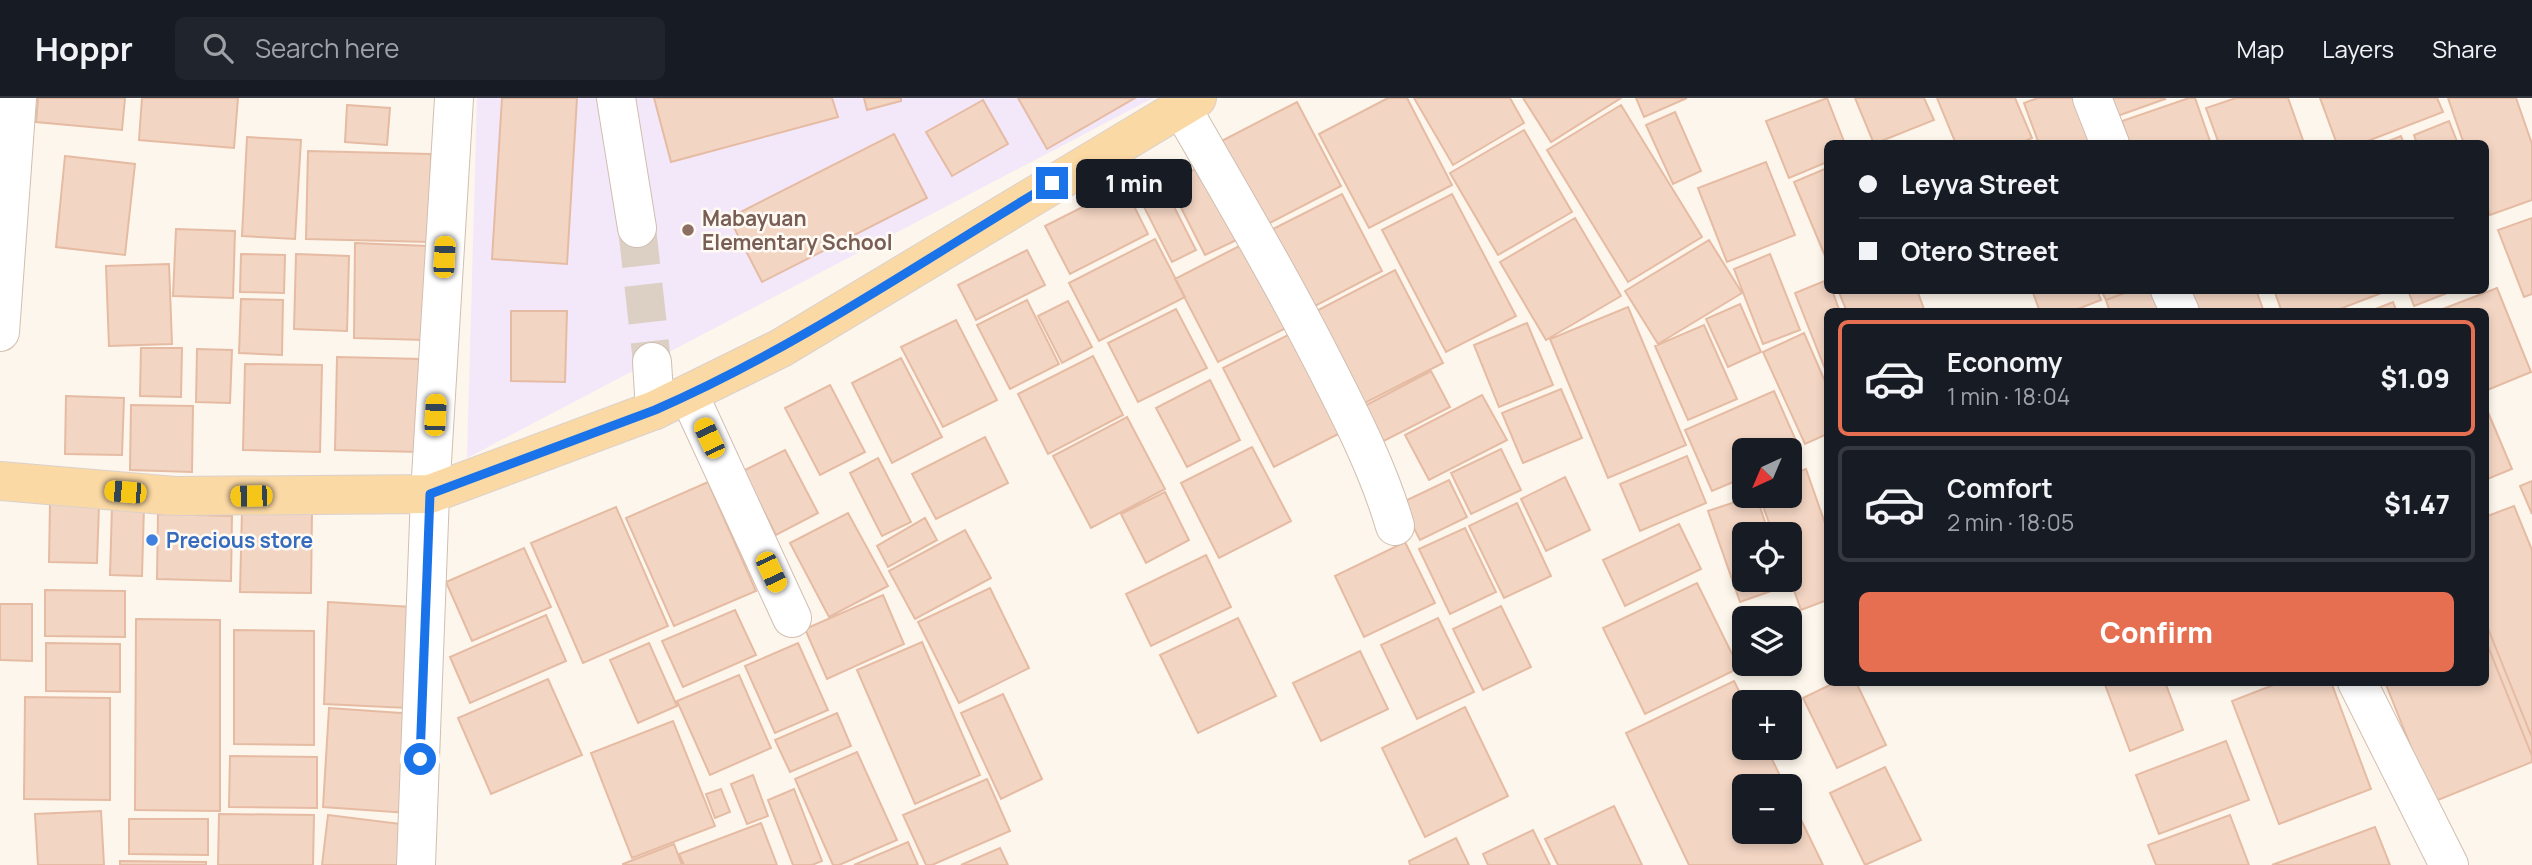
<!DOCTYPE html>
<meta charset="utf-8">
<style>
body{margin:0;font-family:Manrope,sans-serif;background:#20242c;color:#f1f3f6;height:100vh;display:flex;flex-direction:column;font-size:26px;white-space:nowrap}
*{box-sizing:border-box;margin:0}
p{font-size:23px;color:#9ea1a6}
.icon{flex:none;width:38px;height:38px;fill:none;stroke:currentColor;stroke-width:2;stroke-linecap:round;stroke-linejoin:round}
.map{position:relative;flex:1;overflow:hidden}
.details{position:absolute;left:1824px;top:210px;width:665px;height:378px;display:flex;flex-direction:column;background:#171b24;border-radius:10px;box-shadow:0 4px 10px #0003}
.details>*{flex:none}
.hud{position:absolute;left:1824px;top:42px;width:665px;height:154px;border-radius:10px;box-shadow:0 4px 10px #0003;display:grid;align-content:center;height:154px;padding:0 35px;background:#171b24}
.needle{width:46px;rotate:224deg}
.buttons{position:absolute;left:1732px;top:340px;display:grid;gap:14px}
.buttons a{display:grid;place-items:center;width:70px;height:70px;border-radius:10px;background:#171b24;box-shadow:0 4px 10px #0003;font-size:35px}
.end{position:absolute;width:32px;height:32px;margin:-16px;border:9px solid #1a73e8;background:#fff;box-shadow:0 0 0 4px #fff}
.from{border-radius:50%}
.bubble{position:absolute;height:49px;border-radius:10px;background:#171b24;box-shadow:0 4px 10px #0003;font-size:23px;font-weight:800;line-height:49px;text-align:center}
.car{position:absolute;width:21px;height:42px;margin:-21px -10px;border-radius:9px;box-shadow:0 0 5px 2px #0007;background:linear-gradient(#f5c518 24%,#345 0 40%,#f5c518 0 76%,#345 0 86%,#f5c518 0)}
.hud b{display:flex;align-items:center;gap:24px;height:66px;font-size:26px}
.hud b+b{border-top:2px solid #363941}
.hud i{width:18px;height:18px;background:#f1f3f6}
ul{padding:12px 0 0;list-style:none}
li{display:flex;align-items:center;gap:21px;height:116px;margin:0 14px 10px;padding:0 21px;border:4px solid #363941;border-radius:10px}
li div{flex:1}
li b{display:block;font-size:26px}
li em{font-style:normal;font-weight:800}
li.selected{border-color:#e76f51}
li>.icon{width:63px;height:63px;stroke-width:1.5}
.button{display:flex;gap:14px;margin-top:auto;padding:14px 35px}
.button a{flex:1;height:80px;border-radius:10px;background:#e76f51;color:#fff;font-size:28px;font-weight:800;line-height:80px;text-align:center}
header{display:flex;align-items:center;gap:42px;box-sizing:border-box;height:98px;padding:0 35px;background:#171b24;border-bottom:2px solid #363941}
header strong{font-size:33px}
nav{display:flex;gap:38px;margin-inline-start:auto;font-size:24px}
.search{width:490px;height:63px;background:#20242c;display:flex;align-items:center;gap:18px;box-sizing:border-box;padding:0 24px;border-radius:10px;color:#9ea1a6;font-size:26px}
.map>svg:first-child{display:block}
</style>
<header>
<strong>Hoppr</strong>
<div class="search"><svg class="icon" aria-label="search" viewBox="0 0 24 24"><circle cx="10" cy="10" r="6"/><path d="M15 15l6 6"/></svg>Search here</div>
<nav><a>Map</a><a>Layers</a><a>Share</a></nav>
</header>
<div class="map">
<svg width="2532" height="767" viewBox="0 0 2532 767">
<rect width="100%" height="100%" fill="#fdf6ec"/>
<!-- education -->
<path fill="#f3e8fa" d="M477,0H1153L467,360Z"/>
<!-- building -->
<path fill="#f3d5c3" stroke="#e6bba3" stroke-width="2" d="M38,0H125L122,32L36,24Z
M142,0H238L234,50L139,42Z
M502,0H577L567,166L492,161Z
M654,0H832L838,19L671,64Z
M864,0H901V3L867,12Z
M1018,0H1135L1047,51Z
M1388,0H1407L1452,87L1369,130L1319,36Z
M1414,0H1510L1524,25L1453,67Z
M1523,0H1621L1551,44Z
M1636,0H1687L1644,19Z
M1827,0L1845,46H1827V64L1789,80L1766,23Z
M1855,0H1924L1934,22L1874,46Z
M1937,0H2015L2032,40L2019,46H1956Z
M2038,0H2084L2102,46H2039L2024,5Z
M2102,0H2164L2165,1L2109,21Z
M2189,0H2195L2211,46H2130L2122,23Z
M2236,0H2288L2304,45L2219,46L2206,10Z
M2320,0H2437L2443,14L2360,46H2337Z
M2448,0H2516L2532,46V102L2490,117L2485,104V46H2464Z
M983,2L1008,46L952,78L926,34Z
M1297,4L1341,88L1256,132L1212,48Z
M347,7L390,10L387,47L345,44Z
M1621,7L1702,139L1628,184L1547,52Z
M1675,14L1701,73L1673,86L1646,27Z
M2449,23L2458,46H2417L2414,37Z
M1524,32L1572,114L1498,157L1450,75Z
M894,36L927,100L762,184L729,120Z
M2401,38L2404,46H2381Z
M247,39L301,42L295,141L242,138Z
M308,53L431,56L430,144L306,141Z
M65,58L135,66L125,157L56,149Z
M1210,64L1247,137L1205,157L1168,84Z
M1766,64L1795,137L1727,164L1698,90Z
M1827,70V157L1825,158L1794,84Z
M1124,88L1148,136L1070,176L1045,128Z
M1165,91L1196,152L1172,164L1141,103Z
M1342,96L1382,173L1313,209L1273,131Z
M1452,96L1516,218L1446,254L1382,132Z
M1575,120L1621,198L1546,242L1500,164Z
M2532,120V196L2524,199L2498,132Z
M176,131L235,133L233,200L173,198Z
M1155,141L1185,199L1099,243L1069,185Z
M1251,142L1294,226L1218,264L1175,181Z
M1709,142L1742,195L1658,246L1625,193Z
M355,145L428,148L426,242L354,240Z
M1027,152L1045,187L976,222L958,187Z
M241,156L285,157L284,195L240,194Z
M296,156L349,158L347,233L294,231Z
M1770,156L1800,232L1763,246L1734,171Z
M169,166L172,246L109,248L106,168Z
M1395,172L1443,265L1353,311L1305,219Z
M1827,182V192H1832L1840,214H1827V276L1795,195Z
M2497,190L2531,274L2485,293V214H2435Z
M1838,192H1917L1925,214H1847Z
M2032,192H2097L2101,202L2070,214H2040Z
M2101,192H2133L2106,202Z
M2133,192H2164L2172,214H2110L2106,202Z
M2186,192H2256L2264,214H2196Z
M2274,192H2384V194L2332,214H2282Z
M2408,192H2455L2414,208Z
M241,201L283,202L282,257L239,255Z
M1027,202L1059,266L1010,291L977,227Z
M1068,203L1092,249L1062,265L1038,218Z
M2393,204L2397,214H2368Z
M1740,206L1761,254L1728,269L1706,221Z
M1628,209L1686,347L1608,380L1550,241Z
M1176,211L1207,270L1138,304L1108,245Z
M511,213H567L565,284L511,283Z
M956,222L997,302L943,329L901,249Z
M1527,225L1553,287L1499,309L1474,247Z
M1704,227L1737,301L1688,322L1655,248Z
M1300,231L1350,330L1274,369L1223,270Z
M1804,235L1827,288V336L1805,346L1763,254Z
M141,250H182L181,299L140,298Z
M197,251L232,252L230,305L196,304Z
M1093,258L1123,317L1048,356L1018,296Z
M337,259L422,261L420,354L335,352Z
M901,260L942,339L892,365L852,285Z
M245,266L322,267L320,354L243,352Z
M1431,273L1450,309L1376,347L1357,312Z
M1210,282L1240,342L1187,369L1156,310Z
M830,287L865,354L820,377L785,310Z
M1561,291L1582,340L1523,365L1502,315Z
M1774,293L1801,354L1790,359V352H1745V379L1712,393L1685,332Z
M1482,297L1507,342L1429,382L1405,337Z
M66,298L124,300L122,357L65,356Z
M131,307L193,308L192,374L130,372Z
M2485,307L2512,371L2485,382Z
M1127,319L1165,391L1091,430L1053,358Z
M985,339L1008,385L936,421L912,376Z
M1252,349L1291,423L1219,460L1181,385Z
M1501,351L1521,392L1471,416L1451,375Z
M785,352L818,415L776,437L743,373Z
M1687,358L1706,405L1640,433L1620,386Z
M878,360L911,424L882,438L850,375Z
M1806,371L1827,431V502L1801,512L1790,481V436H1773L1759,397H1790V377Z
M1565,379L1590,432L1546,453L1521,401Z
M1449,382L1467,419L1420,442L1401,405Z
M2532,383V416L2520,388Z
M708,384L756,493L674,528L626,420Z
M1165,394L1189,442L1146,465L1121,416Z
M1756,397L1769,436H1745V481H1785L1788,487L1740,504L1708,413Z
M50,405L99,407L97,465L49,464Z
M1517,405L1551,478L1504,500L1469,428Z
M112,408H144L142,478L110,477Z
M2514,408L2532,452V658L2485,541V419Z
M616,409L668,528L583,565L531,445Z
M242,412L312,413L311,495L240,494Z
M848,415L888,488L829,519L790,445Z
M158,416L232,418L231,483L157,481Z
M925,420L937,442L888,469L877,448Z
M1679,426L1701,471L1625,508L1603,462Z
M1465,430L1496,494L1450,516L1419,451Z
M965,432L991,480L915,521L889,473Z
M1405,444L1435,505L1364,539L1335,478Z
M524,450L551,509L472,543L446,484Z
M1206,457L1231,509L1151,548L1126,496Z
M1697,485L1739,570L1645,616L1603,530Z
M990,490L1029,570L959,605L918,524Z
M45,492L125,493V539L45,538Z
M883,497L904,546L827,581L805,531Z
M328,504L412,509L408,610L324,606Z
M0,506H32V563L0,562Z
M1501,508L1531,569L1483,592L1453,531Z
M735,512L756,557L683,589L662,543Z
M546,517L566,563L470,605L450,559Z
M1238,520L1276,598L1198,635L1160,557Z
M1438,520L1474,594L1417,621L1381,547Z
M136,521L220,522V713L135,712Z
M2485,523L2532,640V664L2433,704L2385,584H2485Z
M234,532L314,533V647L234,646Z
M922,544L980,677L915,706L857,572Z
M46,545L120,546V594L46,593Z
M649,545L677,608L638,625L610,562Z
M798,545L828,612L775,635L745,568Z
M1360,553L1388,611L1321,643L1293,585Z
M739,577L771,650L710,677L677,603Z
M548,581L582,657L491,696L458,620Z
M1734,583L1745,605V649H1766L1785,688H1745V733H1790V699L1823,767H1689L1626,635Z
M1836,584H1856L1886,647L1837,670L1803,600Z
M2104,584H2165L2183,632L2130,653Z
M2281,584H2331L2371,691L2279,726L2232,603Z
M1003,596L1042,681L1001,701L961,615Z
M25,599L110,600V702L24,701Z
M1465,609L1508,698L1425,739L1382,650Z
M329,610L415,616L408,715L323,709Z
M837,615L851,648L790,674L775,642Z
M673,623L715,728L632,760L591,655Z
M2226,643L2249,702L2159,736L2136,677Z
M857,654L897,742L839,767H833L795,681Z
M230,658L317,659V710L229,709Z
M1885,669L1921,742L1865,767L1830,695Z
M753,677L768,718L747,726L731,686Z
M987,681L1010,733L932,767H926L903,717Z
M721,691L730,714L715,720L706,696Z
M794,691L822,763L812,767H793L768,702Z
M1614,708L1642,767H1558L1545,741Z
M101,713L104,767H38L35,716Z
M219,716L314,717L313,767H218Z
M328,717L409,727L405,767H322Z
M2230,717L2249,767H2156L2148,747Z
M129,721H208V757L129,756Z
M761,725L777,767H684L679,756Z
M2375,729L2390,767H2272Z
M1533,732L1550,767H1488L1483,756Z
M1456,740L1469,767H1410L1409,763Z
M908,744L918,767H854Z
M674,746L682,767H623V766Z
M1000,750L1008,767H961Z
M120,763L206,764V767H120Z"/>
<g fill="none" stroke-linecap="round" stroke-linejoin="round">
<!-- minor-tunnel -->
<path stroke="#dcd0c4" stroke-width="38" stroke-dasharray="38 19" stroke-linecap="butt" d="M637,130L652,264"/>
<!-- minor casing -->
<g stroke="#d1beb0" stroke-width="40">
<path id="minor" d="M616,0L637,130
M2092,0L2110,46
M1181,9C1231,96 1282,182 1327,271C1353,322 1379,373 1395,428
M2170,192L2180,214
M0,234L17,0
M652,264L655,312
M689,297L792,520
M2357,584L2449,767
M416,767L430,396L454,0"/>
</g>
<!-- major casing -->
<g stroke="#dad1cd" stroke-width="40">
<path id="major" d="M0,383L175,398L430,396L655,312L781,250L1197,0"/>
</g>
<!-- minor -->
<use href="#minor" stroke="#fff" stroke-width="38"/>
<!-- major -->
<use href="#major" stroke="#fbd9a5" stroke-width="38"/>
</g>
<g fill="none" stroke-linecap="round" stroke-linejoin="round">
<!-- route -->
<path stroke="#1a73e8" stroke-width="9" d="M420,661L430,396L655,312C795,251 922,163 1052,85"/>
</g>
<!-- markers -->
<circle fill="#8d6e63" stroke="#fffaf3" stroke-width="2.5" cx="688" cy="132" r="7"/>
<circle fill="#3f7fe0" stroke="#fffaf3" stroke-width="2.5" cx="152" cy="442" r="7"/>
<g text-anchor="middle" dominant-baseline="central" stroke-width="5" stroke-linejoin="round" paint-order="stroke">
<!-- education labels -->
<g font-size="21" font-weight="bold" fill="#785e54" stroke="#fffaf3" text-anchor="start">
<text x="702" y="120">Mabayuan<tspan x="702" dy="24">Elementary School</tspan></text>
</g>
<!-- shop labels -->
<g font-size="21" font-weight="bold" fill="#366cbe" stroke="#fffaf3" text-anchor="start">
<text x="166" y="442">Precious store</text>
</g>
</g>
</svg>
<div class="buttons">
<a><svg class="needle" viewBox="-14 -14 28 28"><path d="M0-13l5 13h-10z" fill="#e53935"/><path d="M0 13l5-13h-10z" fill="#9ea1a6"/></svg></a>
<a><svg class="icon" aria-label="locate" viewBox="0 0 24 24"><circle cx="12" cy="12" r="6"/><path d="M12 2v4M12 18v4M2 12h4M18 12h4"/></svg></a>
<a><svg class="icon" aria-label="layers" viewBox="0 0 24 24"><path d="M12 4l9 5-9 5-9-5zM3 14l9 5 9-5"/></svg></a>
<a>+</a>
<a>−</a>
</div>
<i class="end from" style="left:420px;top:661px"></i>
<i class="end" style="left:1052px;top:85px"></i>
<div class="bubble" style="left:1076px;top:61px;width:116px">1 min</div>
<i class="car" style="left:444px;top:159px;rotate:3deg"></i>
<i class="car" style="left:435px;top:317px;rotate:3deg"></i>
<i class="car" style="left:709px;top:340px;rotate:335deg"></i>
<i class="car" style="left:125px;top:394px;rotate:275deg"></i>
<i class="car" style="left:251px;top:398px;rotate:269deg"></i>
<i class="car" style="left:771px;top:474px;rotate:155deg"></i>
<div class="hud">
<b><i class="from"></i>Leyva Street</b>
<b><i></i>Otero Street</b>
</div>
<section class="details">
<ul>
<li class="selected"><svg class="icon" aria-label="car" viewBox="0 0 24 24"><path d="M5 17H2v-5l4-1 3-4h7l3 4 3 1v5h-3M9 17h6M6 11h13"/><circle cx="7" cy="17" r="2"/><circle cx="17" cy="17" r="2"/></svg><div><b>Economy</b><p>1 min · 18:04</p></div><em>$1.09</em></li>
<li><svg class="icon" aria-label="car" viewBox="0 0 24 24"><path d="M5 17H2v-5l4-1 3-4h7l3 4 3 1v5h-3M9 17h6M6 11h13"/><circle cx="7" cy="17" r="2"/><circle cx="17" cy="17" r="2"/></svg><div><b>Comfort</b><p>2 min · 18:05</p></div><em>$1.47</em></li>
</ul>
<div class="button"><a>Confirm</a></div>
</section>
</div>
